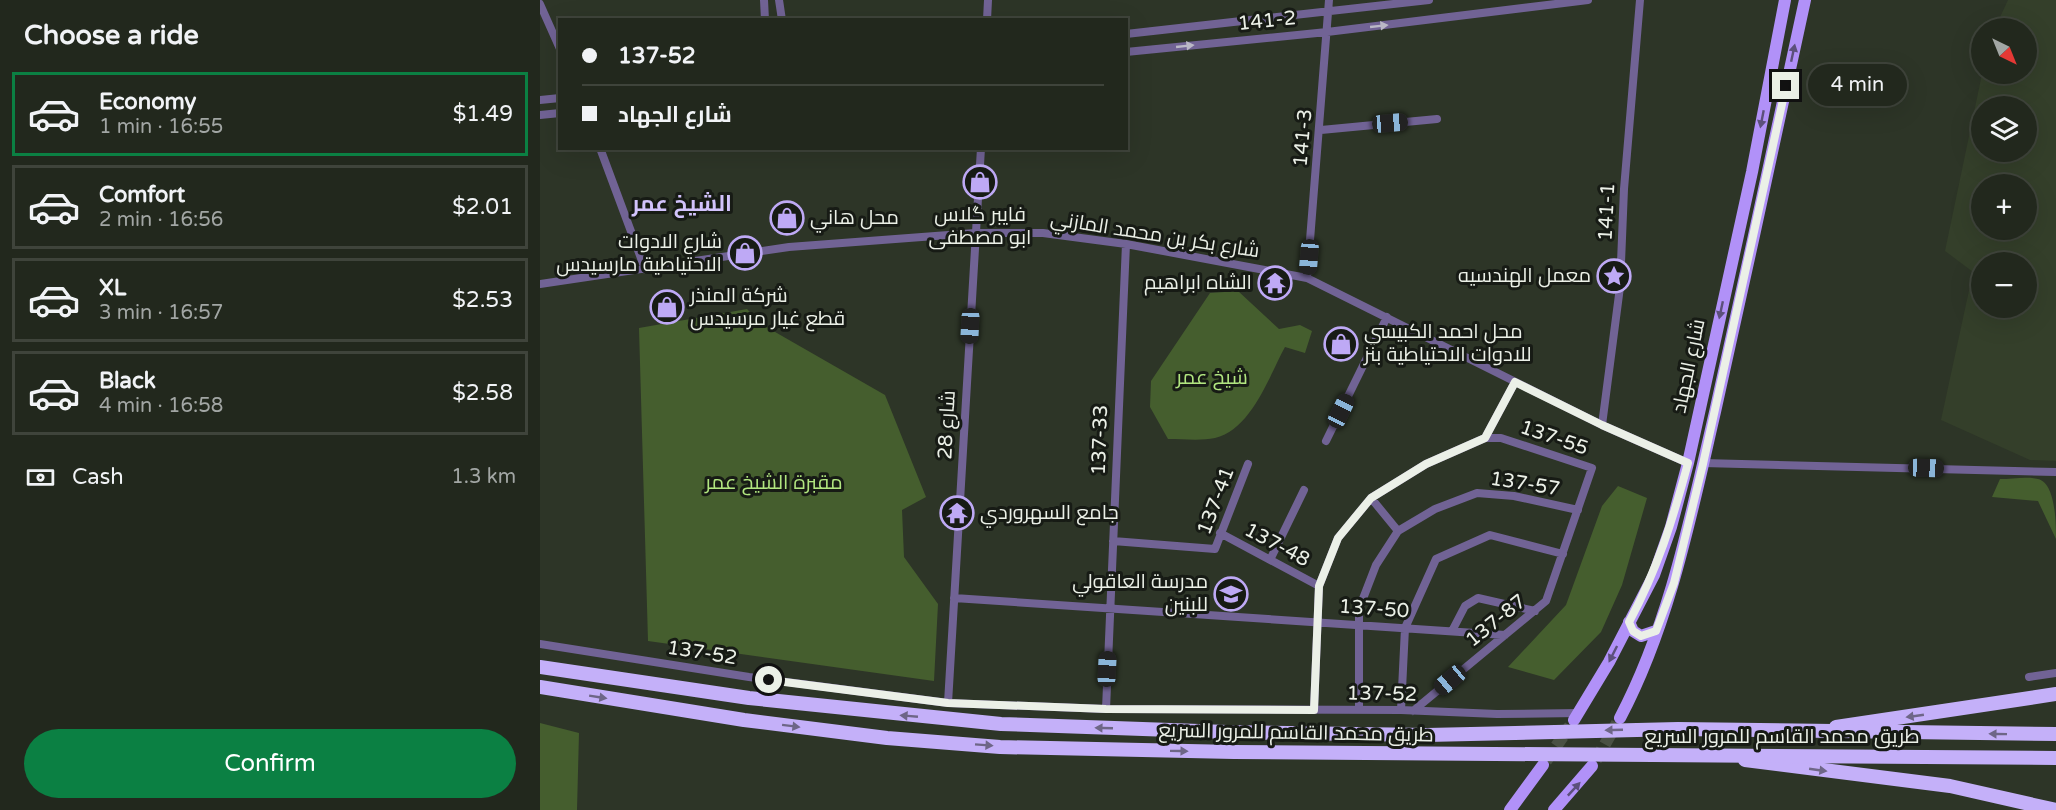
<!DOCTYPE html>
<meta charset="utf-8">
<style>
body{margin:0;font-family:"Varela Round",Cairo,sans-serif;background:#2a3026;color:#f1f3f6;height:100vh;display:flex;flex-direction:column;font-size:22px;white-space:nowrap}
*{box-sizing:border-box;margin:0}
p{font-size:20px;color:#a2a6a4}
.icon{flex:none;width:33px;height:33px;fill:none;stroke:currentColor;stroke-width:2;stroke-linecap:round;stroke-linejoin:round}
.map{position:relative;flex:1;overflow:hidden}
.panel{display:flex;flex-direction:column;background:#22281d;width:540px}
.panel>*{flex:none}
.top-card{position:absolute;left:18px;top:18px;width:570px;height:132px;border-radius:0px;box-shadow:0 6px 24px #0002,0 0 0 2px #3f443b;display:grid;align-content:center;height:132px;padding:0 24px;background:#22281d}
.needle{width:39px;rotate:137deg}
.controls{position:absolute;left:1431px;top:18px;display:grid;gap:12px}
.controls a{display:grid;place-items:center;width:66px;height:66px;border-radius:50%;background:#22281d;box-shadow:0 6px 24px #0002,0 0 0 2px #3f443b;font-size:30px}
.end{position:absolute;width:27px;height:27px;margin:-14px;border:8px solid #ebf0e7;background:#111;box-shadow:0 0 0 3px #111}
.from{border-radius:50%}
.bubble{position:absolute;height:42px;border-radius:21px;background:#22281d;box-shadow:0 6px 24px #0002,0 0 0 2px #3f443b;font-size:20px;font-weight:600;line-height:42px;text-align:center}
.car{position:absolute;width:18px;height:36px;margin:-18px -9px;border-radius:8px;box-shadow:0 0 4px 2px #0007;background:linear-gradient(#222 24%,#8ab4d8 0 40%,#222 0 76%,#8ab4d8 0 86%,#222 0)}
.top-card b{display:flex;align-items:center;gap:21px;height:57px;font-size:22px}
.top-card b+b{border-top:2px solid #3f443b}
.top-card i{width:15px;height:15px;background:#f1f3f6}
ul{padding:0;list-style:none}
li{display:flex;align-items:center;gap:18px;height:84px;margin:0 12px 9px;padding:0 12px;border:3px solid #3f443b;border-radius:0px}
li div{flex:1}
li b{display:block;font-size:22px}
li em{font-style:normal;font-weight:600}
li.active{border-color:#0b8043}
li>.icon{width:54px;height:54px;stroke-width:1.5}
h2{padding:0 24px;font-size:27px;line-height:72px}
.pay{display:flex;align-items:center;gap:15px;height:66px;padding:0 24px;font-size:22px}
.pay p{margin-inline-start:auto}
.cta{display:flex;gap:12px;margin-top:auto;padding:12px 24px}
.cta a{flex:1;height:69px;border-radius:36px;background:#0b8043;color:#fff;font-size:24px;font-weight:600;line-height:69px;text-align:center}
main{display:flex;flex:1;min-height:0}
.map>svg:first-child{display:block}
</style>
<main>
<section class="panel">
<h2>Choose a ride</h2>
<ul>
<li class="active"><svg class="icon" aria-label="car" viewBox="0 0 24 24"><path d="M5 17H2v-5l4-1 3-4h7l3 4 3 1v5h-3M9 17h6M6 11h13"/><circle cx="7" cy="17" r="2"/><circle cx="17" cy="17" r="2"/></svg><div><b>Economy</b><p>1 min · 16:55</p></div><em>$1.49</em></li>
<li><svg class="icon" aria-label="car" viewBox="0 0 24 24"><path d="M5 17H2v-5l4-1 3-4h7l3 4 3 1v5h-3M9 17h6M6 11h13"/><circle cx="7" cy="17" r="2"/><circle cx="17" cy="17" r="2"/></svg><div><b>Comfort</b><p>2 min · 16:56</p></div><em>$2.01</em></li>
<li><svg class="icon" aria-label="car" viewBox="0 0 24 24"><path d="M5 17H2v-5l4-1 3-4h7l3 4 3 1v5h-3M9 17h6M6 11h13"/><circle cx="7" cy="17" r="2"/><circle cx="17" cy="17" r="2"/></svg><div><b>XL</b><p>3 min · 16:57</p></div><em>$2.53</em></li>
<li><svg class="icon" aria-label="car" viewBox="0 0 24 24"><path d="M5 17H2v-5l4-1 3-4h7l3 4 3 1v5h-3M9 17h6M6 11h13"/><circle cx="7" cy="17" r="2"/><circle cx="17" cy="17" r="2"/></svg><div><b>Black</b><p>4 min · 16:58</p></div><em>$2.58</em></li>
</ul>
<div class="pay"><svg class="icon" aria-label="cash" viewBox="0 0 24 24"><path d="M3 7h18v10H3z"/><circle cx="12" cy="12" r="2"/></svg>Cash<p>1.3 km</p></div>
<div class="cta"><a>Confirm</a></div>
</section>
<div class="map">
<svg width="1516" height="810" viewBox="0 0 1516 810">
<rect width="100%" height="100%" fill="#2d3527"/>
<!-- built -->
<path fill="#343f2a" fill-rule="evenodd" d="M1468,0H1516V461L1490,460L1401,420L1433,272L1405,251L1442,74H1486V28H1455ZM1442,106H1486V152H1442ZM1442,184H1486V230H1442ZM1442,262H1486V308H1442Z"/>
<!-- green -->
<path fill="#455e2e" d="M698,291L739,329L760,325L772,331L765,353L745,347C729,376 712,429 675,438C661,441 643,439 628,439L610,407L611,381L670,293Z
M207,309L221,324L345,395L386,497L362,510L364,557L398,604L394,681L108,641L99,328Z
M1460,479C1472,479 1487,476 1498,479C1516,483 1516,525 1516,539L1498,501L1452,497Z
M1078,486L1107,498L1082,585L1061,632L1014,680L968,667L1026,605L1062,506Z
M0,723L39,733L37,810H0Z"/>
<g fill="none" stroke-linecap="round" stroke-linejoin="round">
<!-- primary-tunnel -->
<path stroke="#4a5144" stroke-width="12" stroke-dasharray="12 6" stroke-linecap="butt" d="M1056,760L1077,723
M1006,761L1030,726"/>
<!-- minor -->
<path stroke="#716395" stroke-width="8" d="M224,0L225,20
M239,0L242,20
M0,4L20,49
M447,20L448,0
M586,34L889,0
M586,52L787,32L1048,0
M0,100L20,98
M0,115L20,113
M781,130L897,119
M60,148L105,269
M767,278L789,0
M0,284L249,247L435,233H503L586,244L767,278L1062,425L1148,463
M1062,425L1080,287L1084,189L1100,0
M945,438L975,382
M786,441L847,317
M1163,463L1516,472
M831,498L858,531
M680,533L779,586
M573,541L675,549L708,464
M730,560L764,490
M414,598L965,635
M912,631L925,606L938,598L995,611
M0,644L209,677L408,703L566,709L861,710L957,714L1039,713
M1489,677L1516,673
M408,703L441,148
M566,709L586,244
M774,710L779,586L798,538L831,498L886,464L945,438H961L1052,468L1006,601L873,711
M819,710V609L836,565L858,531L895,509L937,493L974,496L1038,510
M861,710L865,628L896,559L950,535L1023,554"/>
<!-- primary -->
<path stroke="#b191f8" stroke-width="12" d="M1089,622L1093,631L1101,636L1116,631
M1080,718C1130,623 1151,515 1175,412C1206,275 1235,137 1265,0
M1034,720L1069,662L1114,575L1131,527L1148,463L1212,172L1245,0
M970,810L1003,765
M1014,810L1052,766"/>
<!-- motorway -->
<path stroke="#c4b0f9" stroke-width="14" d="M1296,727L1516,694
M1205,760L1410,786L1516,810"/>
<!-- motorway-bridge -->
<path stroke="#c4b0f9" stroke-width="14" d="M0,667L209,698L461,724L687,732L887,735L1138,729L1516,734
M0,687L204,720L347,738L460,747L694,752L1516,758"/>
</g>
<!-- one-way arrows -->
<defs><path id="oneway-solid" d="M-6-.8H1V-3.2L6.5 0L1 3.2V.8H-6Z" transform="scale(1.5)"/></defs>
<g fill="#bab8c6">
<use href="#oneway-solid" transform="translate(839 26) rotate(-6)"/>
<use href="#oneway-solid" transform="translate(645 46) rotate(-6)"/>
</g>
<g fill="#5c507b">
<use href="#oneway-solid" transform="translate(1253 53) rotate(-78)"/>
<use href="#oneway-solid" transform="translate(1222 119) rotate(101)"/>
<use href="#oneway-solid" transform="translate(1181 310) rotate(102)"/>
<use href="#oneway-solid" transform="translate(1073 654) rotate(117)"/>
<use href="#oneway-solid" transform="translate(1034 789) rotate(-47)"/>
</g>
<g fill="#6e6687">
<use href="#oneway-solid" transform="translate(58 697) rotate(9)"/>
<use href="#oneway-solid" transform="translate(369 716) rotate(-175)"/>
<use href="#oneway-solid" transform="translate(1375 716) rotate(172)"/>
<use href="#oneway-solid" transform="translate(251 726) rotate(7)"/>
<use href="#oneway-solid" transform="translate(564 728) rotate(-178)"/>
<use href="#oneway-solid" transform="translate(1074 730) rotate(178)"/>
<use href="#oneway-solid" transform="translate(1458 734) rotate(-179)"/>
<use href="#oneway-solid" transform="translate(444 745) rotate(4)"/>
<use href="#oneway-solid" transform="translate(639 751) rotate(1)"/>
<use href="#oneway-solid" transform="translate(1278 770) rotate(8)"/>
</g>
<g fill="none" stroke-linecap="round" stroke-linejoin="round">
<!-- route -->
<path stroke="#ebf0e7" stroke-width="8" d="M229,680L408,703L566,709L774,710L779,586L798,538L831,498L886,464L945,438L975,382L1062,425L1148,463C1132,522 1118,568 1089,622L1093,631L1101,636L1116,631L1134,583L1163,464L1246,86"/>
</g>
<!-- icons -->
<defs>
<g id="shop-ring" transform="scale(1.725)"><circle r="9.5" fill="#171b15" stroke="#bea9f5" stroke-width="1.5"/><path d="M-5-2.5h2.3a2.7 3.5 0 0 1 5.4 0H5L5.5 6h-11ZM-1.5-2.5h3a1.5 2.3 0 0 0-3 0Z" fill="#bea9f5"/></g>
<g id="sight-ring" transform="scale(1.725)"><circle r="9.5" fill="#171b15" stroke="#bea9f5" stroke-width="1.5"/><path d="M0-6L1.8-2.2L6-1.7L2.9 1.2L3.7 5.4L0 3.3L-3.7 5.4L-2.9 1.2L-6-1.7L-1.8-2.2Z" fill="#bea9f5"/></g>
<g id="temple-ring" transform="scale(1.725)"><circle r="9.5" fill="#171b15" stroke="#bea9f5" stroke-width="1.5"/><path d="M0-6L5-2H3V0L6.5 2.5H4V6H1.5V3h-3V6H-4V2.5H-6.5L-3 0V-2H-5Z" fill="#bea9f5"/></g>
<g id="school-ring" transform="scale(1.725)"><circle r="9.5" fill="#171b15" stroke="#bea9f5" stroke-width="1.5"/><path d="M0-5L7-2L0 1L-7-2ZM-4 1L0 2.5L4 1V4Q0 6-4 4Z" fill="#bea9f5"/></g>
</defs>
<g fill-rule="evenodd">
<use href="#shop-ring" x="440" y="182"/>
<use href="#shop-ring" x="247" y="218"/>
<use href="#shop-ring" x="205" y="253"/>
<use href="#sight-ring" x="1074" y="276"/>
<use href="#temple-ring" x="735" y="283"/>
<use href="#shop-ring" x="127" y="307"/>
<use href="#shop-ring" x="801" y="344"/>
<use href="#temple-ring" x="417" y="513"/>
<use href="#school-ring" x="691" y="594"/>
</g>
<g text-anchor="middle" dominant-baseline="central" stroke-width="6" stroke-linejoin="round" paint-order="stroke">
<!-- street labels -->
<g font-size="20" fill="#ebf0e7" stroke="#171b15">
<text transform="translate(727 21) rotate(-6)">141-2</text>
<text transform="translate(763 138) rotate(-85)">141-3</text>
<text transform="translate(1067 212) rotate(-87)">141-1</text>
<text transform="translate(615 235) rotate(9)">شارع بكر بن محمد المازني</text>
<text transform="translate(1149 366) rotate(-78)">شارع الجهاد</text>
<text transform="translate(407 425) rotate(-87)">شارع 28</text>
<text transform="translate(1014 438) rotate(19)">137-55</text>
<text transform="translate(560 440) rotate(-88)">137-33</text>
<text transform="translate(985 484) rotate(9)">137-57</text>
<text transform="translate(676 501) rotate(-69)">137-41</text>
<text transform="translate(737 545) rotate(28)">137-48</text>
<text transform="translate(834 609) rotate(4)">137-50</text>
<text transform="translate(956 621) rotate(-39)">137-87</text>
<text transform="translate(162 653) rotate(9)">137-52</text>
<text transform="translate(842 694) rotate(1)">137-52</text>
<text transform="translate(756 733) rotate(1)">طريق محمد القاسم للمرور السريع</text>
<text x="1242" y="737">طريق محمد القاسم للمرور السريع</text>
</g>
<!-- poi labels -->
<g font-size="20" fill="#ebf0e7" stroke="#171b15" text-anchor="start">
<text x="440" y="215" text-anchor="middle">فايبر گلاس<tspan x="440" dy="23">ابو مصطفى</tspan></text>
<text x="270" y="218">محل هاني</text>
<text x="182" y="242" text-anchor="end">شارع الادوات<tspan x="182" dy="23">الاحتياطية مارسيدس</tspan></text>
<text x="1051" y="276" text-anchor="end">معمل الهندسيه</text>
<text x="712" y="283" text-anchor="end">الشاه ابراهيم</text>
<text x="150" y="296">شركة المنذر<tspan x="150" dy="23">قطع غيار مرسيدس</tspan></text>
<text x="824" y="332">محل احمد الكبيسي<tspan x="824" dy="23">للادوات الاحتياطية بنز</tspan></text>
<text x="440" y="513">جامع السهروردي</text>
<text x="668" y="582" text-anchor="end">مدرسة العاقولي<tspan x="668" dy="23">للبنين</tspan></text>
</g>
<!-- park labels -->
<g font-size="20" fill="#b2e780" stroke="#171b15">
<text x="672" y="378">شيخ عمر</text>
<text x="234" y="483">مقبرة الشيخ عمر</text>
</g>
<!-- quarter labels -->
<g font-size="22" font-weight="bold" fill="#d2c3fc" stroke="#171b15">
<text x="142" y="204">الشيخ عمر</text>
</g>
</g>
</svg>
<div class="controls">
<a><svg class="needle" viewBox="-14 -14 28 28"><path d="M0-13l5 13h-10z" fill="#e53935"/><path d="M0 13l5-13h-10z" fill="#a2a6a4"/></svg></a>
<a><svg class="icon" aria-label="layers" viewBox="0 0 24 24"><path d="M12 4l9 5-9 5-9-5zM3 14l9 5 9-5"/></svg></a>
<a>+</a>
<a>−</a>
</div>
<i class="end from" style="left:229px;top:680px"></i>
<i class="end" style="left:1246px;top:86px"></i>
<div class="bubble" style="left:1268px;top:64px;width:99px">4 min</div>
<i class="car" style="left:850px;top:123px;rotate:85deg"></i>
<i class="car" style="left:769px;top:257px;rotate:185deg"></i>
<i class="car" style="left:430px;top:326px;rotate:183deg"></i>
<i class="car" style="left:801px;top:411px;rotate:26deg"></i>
<i class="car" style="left:1386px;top:468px;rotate:92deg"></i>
<i class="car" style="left:567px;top:669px;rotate:3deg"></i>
<i class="car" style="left:910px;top:680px;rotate:230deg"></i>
<div class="top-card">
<b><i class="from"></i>137-52</b>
<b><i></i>شارع الجهاد</b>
</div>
</div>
</main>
